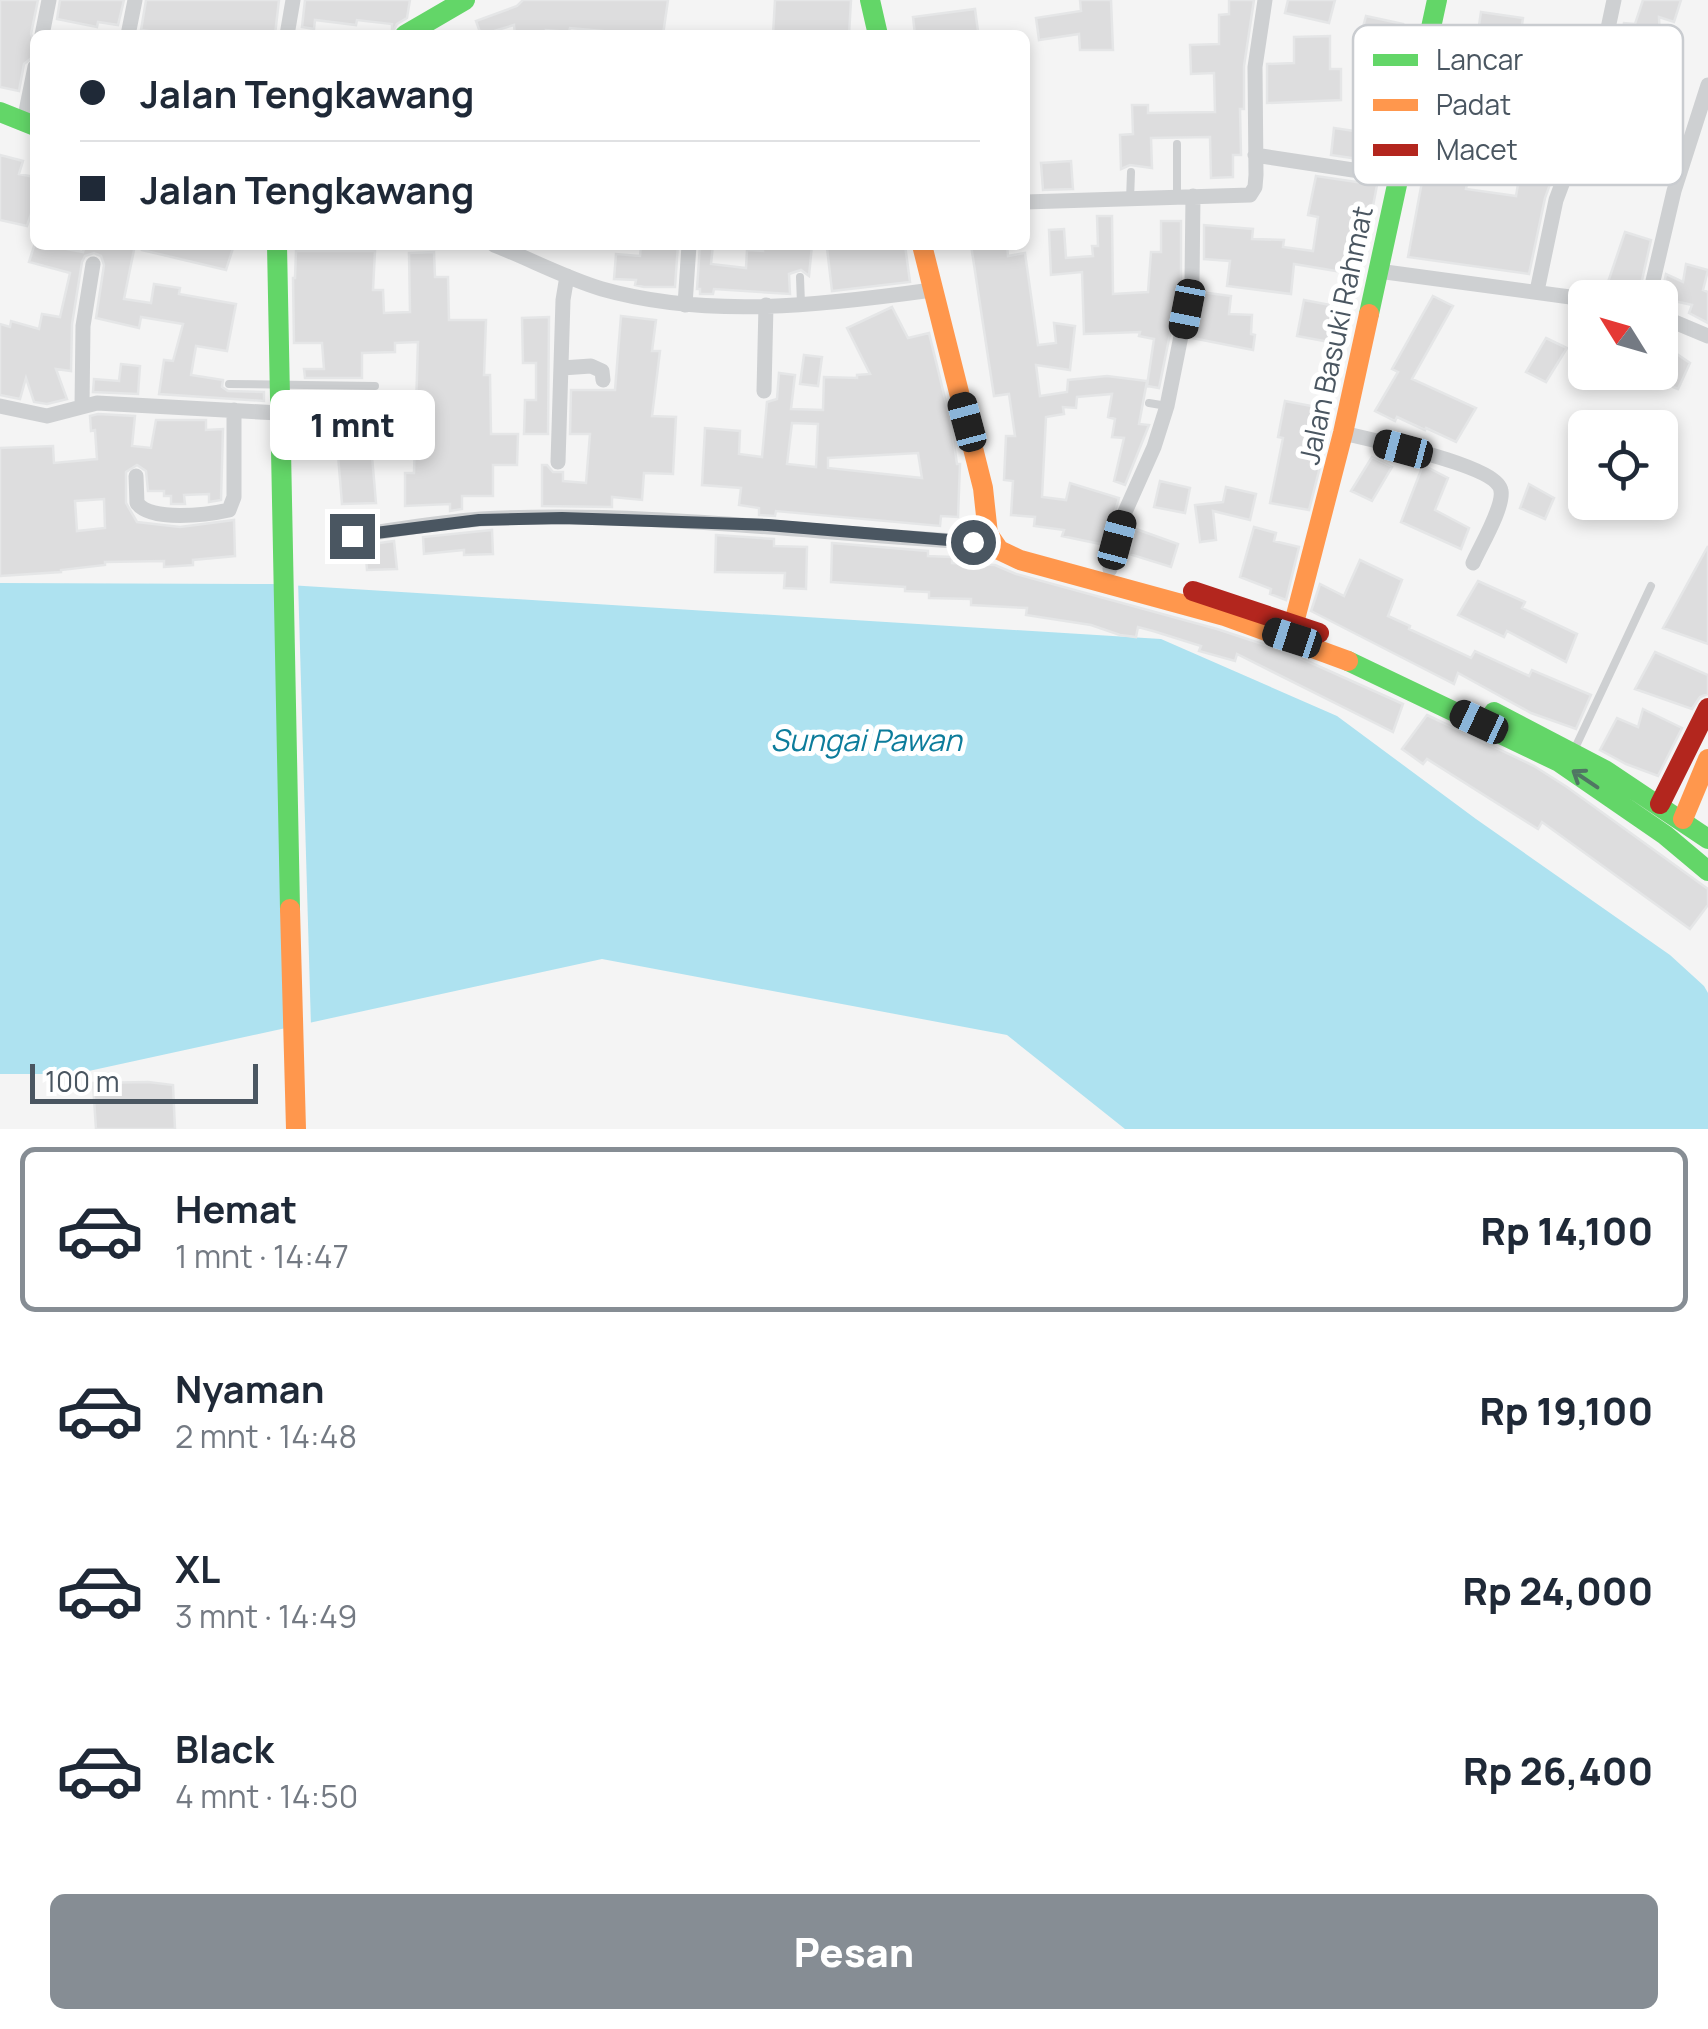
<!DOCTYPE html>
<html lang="id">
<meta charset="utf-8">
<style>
body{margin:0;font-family:Manrope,sans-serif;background:#f2f2f3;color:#1f2937;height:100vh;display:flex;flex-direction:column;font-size:38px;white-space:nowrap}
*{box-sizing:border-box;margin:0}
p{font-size:32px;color:#747a83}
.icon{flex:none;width:55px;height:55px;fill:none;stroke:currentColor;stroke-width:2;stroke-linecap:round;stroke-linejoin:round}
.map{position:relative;height:1129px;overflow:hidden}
.panel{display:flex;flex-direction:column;background:#fff;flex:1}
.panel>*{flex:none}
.guide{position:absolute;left:30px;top:30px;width:1000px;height:220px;border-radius:15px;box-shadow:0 5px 15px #0003;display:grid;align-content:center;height:220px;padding:0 50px;background:#fff}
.needle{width:65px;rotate:307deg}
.tools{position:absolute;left:1568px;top:280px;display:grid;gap:20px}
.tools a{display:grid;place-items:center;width:110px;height:110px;border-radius:15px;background:#fff;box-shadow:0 5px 15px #0003;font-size:50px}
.scale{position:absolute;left:30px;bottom:25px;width:228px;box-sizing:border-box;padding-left:10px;border:5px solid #4a5661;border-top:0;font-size:28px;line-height:35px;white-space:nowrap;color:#4a5661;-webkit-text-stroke:8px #fff;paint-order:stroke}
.end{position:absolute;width:45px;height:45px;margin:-22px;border:12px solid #4a5661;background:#fff;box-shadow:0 0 0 5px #fff}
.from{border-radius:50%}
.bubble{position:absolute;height:70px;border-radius:15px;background:#fff;box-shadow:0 5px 15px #0003;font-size:32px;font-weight:800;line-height:70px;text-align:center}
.car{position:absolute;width:30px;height:60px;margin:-30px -15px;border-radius:12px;box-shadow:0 0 8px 2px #0007;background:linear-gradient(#222 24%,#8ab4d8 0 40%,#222 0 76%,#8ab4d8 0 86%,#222 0)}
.guide b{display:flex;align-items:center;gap:35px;height:95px;font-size:38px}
.guide b+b{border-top:2px solid #e0e1e3}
.guide i{width:25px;height:25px;background:#1f2937}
ul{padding:18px 0 0;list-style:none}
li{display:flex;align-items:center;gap:30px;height:165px;margin:0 20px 15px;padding:0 30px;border:5px solid transparent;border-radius:15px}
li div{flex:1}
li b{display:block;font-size:38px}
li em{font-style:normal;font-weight:800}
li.active{border-color:#868d94}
li>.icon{width:90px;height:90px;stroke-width:1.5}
.primary-button{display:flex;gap:20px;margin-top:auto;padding:20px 50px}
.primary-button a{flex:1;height:115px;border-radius:15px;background:#868d94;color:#fff;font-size:40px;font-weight:800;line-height:115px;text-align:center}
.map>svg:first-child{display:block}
</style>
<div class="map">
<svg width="1708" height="1129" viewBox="0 0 1708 1129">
<rect width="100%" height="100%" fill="#f4f4f4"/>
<!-- water -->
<path fill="#aee2f0" d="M0,583L272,584L1161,639L1337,716L1476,819L1670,955L1704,986L1708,993V1129H1125L1007,1035L602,959L75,1074H0Z"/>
<!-- pier -->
<path fill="#f4f4f4" d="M276,579L298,580L311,1027L289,1032Z"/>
<!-- building -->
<path fill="#ddddde" stroke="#e5e6e7" stroke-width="2.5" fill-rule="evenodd" d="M0,0H38L31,34L35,44L34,56L24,64L19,91L0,87Z
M60,0H124L118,25L98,22L97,27L57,19Z
M146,0H279L275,35H149V31L141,30Z
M305,0H410L407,18L397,24L392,33V24L357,20L356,25L315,20L314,29L302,27Z
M523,0H668L663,35H612V32L570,28L569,32L546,30V35H515L514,25L481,35L476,21L517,6Z
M775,0H851L849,35H773Z
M1080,0H1111L1113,50H1080L1079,34L1039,40L1036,18L1081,11Z
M1229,0H1254L1244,66V109H1240L1241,155H1233V177L1211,178L1210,137L1151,138L1152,168L1130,165L1121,169L1120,135L1133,134L1132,105H1148V113L1215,112L1214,73L1191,74L1190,45L1219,44V15L1229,14Z
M1288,0H1335L1329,23L1285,13Z
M1643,0H1681L1674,22L1659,17L1661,62L1658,61L1657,78L1622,73L1627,36L1622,35L1624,23L1635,24Z
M975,9L978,31L915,35L913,17Z
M1481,12L1523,18L1519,45L1477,39Z
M1366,16L1403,24L1393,66L1356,57L1361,35H1369L1362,31Z
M1330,36V69H1341V100L1267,103V64L1294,63V37Z
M1550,70L1586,76L1584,87L1579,86L1580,104H1575V117L1564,147L1557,145L1558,162L1545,198L1529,274L1408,257L1426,160L1471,164L1466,189L1516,196L1524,149L1509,145L1510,126L1536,134L1540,103L1545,87L1548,88Z
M1334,128L1375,134L1372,161L1331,155Z
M0,155L23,161L19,174L35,177V202L27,226L0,220Z
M1071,161L1073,189L1043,190L1041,163Z
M1316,176L1377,185L1369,227L1360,225L1356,247L1346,246L1342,272L1294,264L1291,294L1227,286L1230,261L1204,259V225L1253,229L1252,239L1284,240L1283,247L1313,251L1318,217L1308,215Z
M1097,216H1112L1113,294L1148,292L1151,252H1161V221H1181V280L1159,388L1147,386L1154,339L1139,336L1140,332L1084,334L1082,272L1051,275L1049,230L1064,229L1066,258L1093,256L1092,246H1098Z
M1625,232L1651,240L1638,298L1606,288Z
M35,243L83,252L85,245H135L124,299L151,303L154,284L180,288L179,294L236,304L227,351L196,346L191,375L223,380L222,387L228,391L264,392V401L159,394L164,360L173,361L183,324L141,317L139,328L96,318L104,265L101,256L94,253L85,256L82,262L72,324L71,371L56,369L67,399L47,404L34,402L26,378L20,399L0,395V324L10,327L11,321L39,329L42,314L60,317L70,273L29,262Z
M143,245H234L226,270L142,250Z
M641,245H678L675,287H644L635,285L636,280L614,279L616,254L640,256Z
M700,245H713L711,264L746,268L747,250L763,251V245H812L809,276L801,270L789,274L790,294L714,289L713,294H700V289H697Z
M845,245H905L910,282L832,291L827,248Z
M971,245H1007L1008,256L1025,253L1038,345L1056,343L1054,323L1075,326L1070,370L1036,365L1040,396L1067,392L1068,380L1107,376L1147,381L1139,424L1149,425L1125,485L1114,481L1124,438L1112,437L1115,419L1108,417L1112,394L1077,397L1076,408L1063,407L1064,414L1046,417L1042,497L1066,500L1070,483L1119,498L1105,545L1062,536L1064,530L1034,526L1035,517L1011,515L1013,481L1004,480L1006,436H1015L1009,394L994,396Z
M296,251H375L373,290H383L384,313L410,312L409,253L434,252L435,277H448L449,320H486L484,375H490L491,434H518L517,465H493V496H462V509L450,511V504L405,506V473H414L418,342L395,343V352L362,353V378H305L304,369H324L322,343H294L293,278H295Z
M1686,264L1708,270L1703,290L1708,292V323L1689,313L1692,305L1661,298L1666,274L1683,282Z
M1201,292L1231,296L1229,314L1252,315L1251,334L1255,335L1253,350L1192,338Z
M1433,296L1453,306L1412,379L1476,408L1456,442L1426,428L1425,430L1397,417L1395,421L1375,411L1398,372L1392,369Z
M1304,300L1346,308L1340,344L1297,336Z
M892,307L908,338L929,333L951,423L957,464H960L958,517L941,516L940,526L776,511L775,516L759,515V508L739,505L741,488L702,485L705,428L740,431L739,454L762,457L767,402L777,399L779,373L795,375L791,409L823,410L824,377L857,378V375L870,374L847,328ZM792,423L818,424L816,467L787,464ZM918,453L922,478L828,468V458Z
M621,316L656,320L652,351H660L652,416L676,417L673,474L644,473L642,500L612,497V507L542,506V465H547L553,472H563V481L586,483L590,434H570L571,390H615Z
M549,317L548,434H524L525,400H536V363H523L522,318Z
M1546,338L1567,348L1546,382L1526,372Z
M1671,350L1690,363L1678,389L1657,380Z
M804,355L822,357L818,386L800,384Z
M121,364L140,366L138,394L93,392L94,379L119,381Z
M1285,401L1327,409L1319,452L1323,455L1309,510L1270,503L1283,438L1278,437Z
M98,414L135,416L132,446L151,448L156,420H206V430L223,429L221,500L209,502V494L184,495L185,504H171V496H164V491H148L146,471L137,465L126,472V503L137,522L180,527L234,520L235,556L193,560V565L164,567V561L105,562V565L61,570V572L0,576V448L53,446L54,463L97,459L95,430L91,431L90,416ZM104,499L105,528L77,531L75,501Z
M369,421L376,503L342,504L336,430L356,428V423Z
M1372,457L1392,467L1372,501L1351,491Z
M1423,465L1448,478L1435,510L1469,528L1461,549L1401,522Z
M1160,481L1190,488L1185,513L1154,507Z
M1529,484L1554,498L1545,519L1520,508Z
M1226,487L1256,494L1250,520L1213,511L1216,540L1200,542L1195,505L1223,502Z
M1254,527L1276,533L1274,541L1299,547L1286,600L1270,594L1271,589L1240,577Z
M1136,529L1178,544L1171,567L1129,554Z
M492,530L493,554L464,555V550L424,554L423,537Z
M716,535L774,539V546L807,547L806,589L784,588L785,573L715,572Z
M394,541L397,569L367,570L365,545Z
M832,543L928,551V556L952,557V563L995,565L1016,574L1217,629L1287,652L1403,704L1393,732L1237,654L1235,661L1199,651L1201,646L1153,631L1138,627L1136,637L1120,635L1091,625L1026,615L1027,608L971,605V599L929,598V592L905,591V587L831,582Z
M1708,546V644L1663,628Z
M1360,560L1402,580L1388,616L1410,626L1409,629L1471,658L1475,651L1529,676L1532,670L1591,695L1576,729L1531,713L1458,673L1454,684L1311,611L1320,584L1344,596Z
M1478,581L1525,602L1522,608L1577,634L1566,662L1507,631L1504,637L1458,615Z
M1655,652L1708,675V694L1700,697L1692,709L1635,689Z
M1643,709L1682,728L1658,776L1626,764L1600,750L1617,718L1638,727Z
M1427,715L1534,766L1567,787L1708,889V905L1690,929L1542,822L1538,829L1427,759L1423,764L1402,749Z
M148,1082L173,1085L175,1129H96L93,1083Z"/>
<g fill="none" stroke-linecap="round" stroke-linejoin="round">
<!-- lane -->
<path stroke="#ced0d2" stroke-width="8" d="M1177,197V144
M1130,200L1131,172
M800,277L801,304
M229,384L375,386
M1149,403L1167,406
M1576,746L1651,586"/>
<!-- street -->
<path stroke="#ced0d2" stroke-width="15" d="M42,35L49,0
M128,35L135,0
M287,35L293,0
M24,121L35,67
M1255,155L1399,177
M1025,202L1250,195L1255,187L1256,175L1255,67L1265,0
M494,245C530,259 565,278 602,289C708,319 824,305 932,290
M1378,271L1585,299
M1537,291L1556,200L1592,104L1614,0
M1649,298L1674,191L1708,85
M685,305L689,245
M1660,316L1708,336
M562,368L591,366L602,371L603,380
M764,391L766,305
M0,406L47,416L97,403L279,413
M82,406L83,326L93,264
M1343,433C1370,440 1498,465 1501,491C1504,507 1480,547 1473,563
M558,462L563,300L567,276
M136,476L137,503C151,522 207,515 229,510L234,497V410
M352,536C395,530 438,522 481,519C652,510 822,535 993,543
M1110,569L1125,512L1154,447L1167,406L1192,281L1193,196"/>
<!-- fast -->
<path stroke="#63d668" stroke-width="20" d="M870,0L878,35
M405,35L465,0
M0,112L35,126
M277,245L290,909
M1369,314L1437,0
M1348,661L1559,762L1665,835L1708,871
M1494,712L1605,770L1708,839"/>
<!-- slow -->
<path stroke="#ff974d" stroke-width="20" d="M922,245L983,488L988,534L999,550L1020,560L1225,616L1348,661
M1294,623L1343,433L1369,314
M1683,819L1708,759
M290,909L296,1129"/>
<!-- jam -->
<path stroke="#b3261e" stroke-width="20" d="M1193,591L1319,633
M1660,804L1708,708"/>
</g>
<!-- one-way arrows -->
<defs><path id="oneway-shaft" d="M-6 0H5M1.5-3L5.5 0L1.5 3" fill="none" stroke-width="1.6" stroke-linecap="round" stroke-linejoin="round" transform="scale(2.5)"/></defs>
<use stroke="#507663" href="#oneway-shaft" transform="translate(1585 779) rotate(-146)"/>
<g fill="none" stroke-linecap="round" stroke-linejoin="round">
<!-- route -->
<path stroke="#4a5661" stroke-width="12" d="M352,536L479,520L562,518L768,525L973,542"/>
</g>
<g text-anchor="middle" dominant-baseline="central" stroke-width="10" stroke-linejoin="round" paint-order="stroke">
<!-- street labels -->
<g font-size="28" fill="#4a5661" stroke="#fff">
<text transform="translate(1335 335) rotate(-78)">Jalan Basuki Rahmat</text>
</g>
<!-- water labels -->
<g font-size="30" font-style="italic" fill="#0c7c9b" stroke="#fff">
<text x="866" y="739">Sungai Pawan</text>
</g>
</g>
<!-- legend -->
<rect x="1353" y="25" width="330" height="160" rx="15" fill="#fff" stroke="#c9ccd0" stroke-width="2.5"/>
<rect x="1373" y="54" width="45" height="12" fill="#63d668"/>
<rect x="1373" y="99" width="45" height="12" fill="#ff974d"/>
<rect x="1373" y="144" width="45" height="12" fill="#b3261e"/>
<g font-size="28" fill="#4a5661">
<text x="1436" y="70">Lancar</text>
<text x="1436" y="115">Padat</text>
<text x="1436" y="160">Macet</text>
</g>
</svg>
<div class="tools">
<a><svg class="needle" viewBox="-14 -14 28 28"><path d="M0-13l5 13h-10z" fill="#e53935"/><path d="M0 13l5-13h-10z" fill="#747a83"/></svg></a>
<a><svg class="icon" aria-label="locate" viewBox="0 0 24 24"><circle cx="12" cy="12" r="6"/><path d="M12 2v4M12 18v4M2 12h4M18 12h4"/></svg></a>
</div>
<div class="scale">100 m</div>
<i class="end from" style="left:973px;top:542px"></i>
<i class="end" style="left:352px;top:536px"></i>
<div class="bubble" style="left:270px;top:390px;width:165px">1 mnt</div>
<i class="car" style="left:1187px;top:309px;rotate:191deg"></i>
<i class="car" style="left:967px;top:422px;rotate:345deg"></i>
<i class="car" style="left:1403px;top:449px;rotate:285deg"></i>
<i class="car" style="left:1117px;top:540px;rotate:15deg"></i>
<i class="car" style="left:1292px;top:638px;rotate:288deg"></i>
<i class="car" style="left:1479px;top:722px;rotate:295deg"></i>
<div class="guide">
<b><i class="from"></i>Jalan Tengkawang</b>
<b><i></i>Jalan Tengkawang</b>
</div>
</div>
<section class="panel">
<ul>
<li class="active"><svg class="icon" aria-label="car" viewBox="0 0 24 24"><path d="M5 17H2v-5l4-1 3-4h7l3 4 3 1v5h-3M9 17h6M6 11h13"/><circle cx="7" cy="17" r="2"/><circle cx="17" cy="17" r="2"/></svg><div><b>Hemat</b><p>1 mnt · 14:47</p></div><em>Rp 14,100</em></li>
<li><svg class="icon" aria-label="car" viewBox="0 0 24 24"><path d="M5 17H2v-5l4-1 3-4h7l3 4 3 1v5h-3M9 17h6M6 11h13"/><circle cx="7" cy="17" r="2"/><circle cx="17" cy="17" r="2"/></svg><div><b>Nyaman</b><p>2 mnt · 14:48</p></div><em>Rp 19,100</em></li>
<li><svg class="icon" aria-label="car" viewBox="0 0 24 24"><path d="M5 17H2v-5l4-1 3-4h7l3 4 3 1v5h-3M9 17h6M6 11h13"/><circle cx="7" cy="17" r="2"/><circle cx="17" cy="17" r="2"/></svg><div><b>XL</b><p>3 mnt · 14:49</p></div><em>Rp 24,000</em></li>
<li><svg class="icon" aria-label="car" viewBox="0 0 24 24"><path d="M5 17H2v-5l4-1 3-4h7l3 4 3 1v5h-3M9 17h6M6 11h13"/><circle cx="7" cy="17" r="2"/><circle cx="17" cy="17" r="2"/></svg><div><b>Black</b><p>4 mnt · 14:50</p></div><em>Rp 26,400</em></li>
</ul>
<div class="primary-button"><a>Pesan</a></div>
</section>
